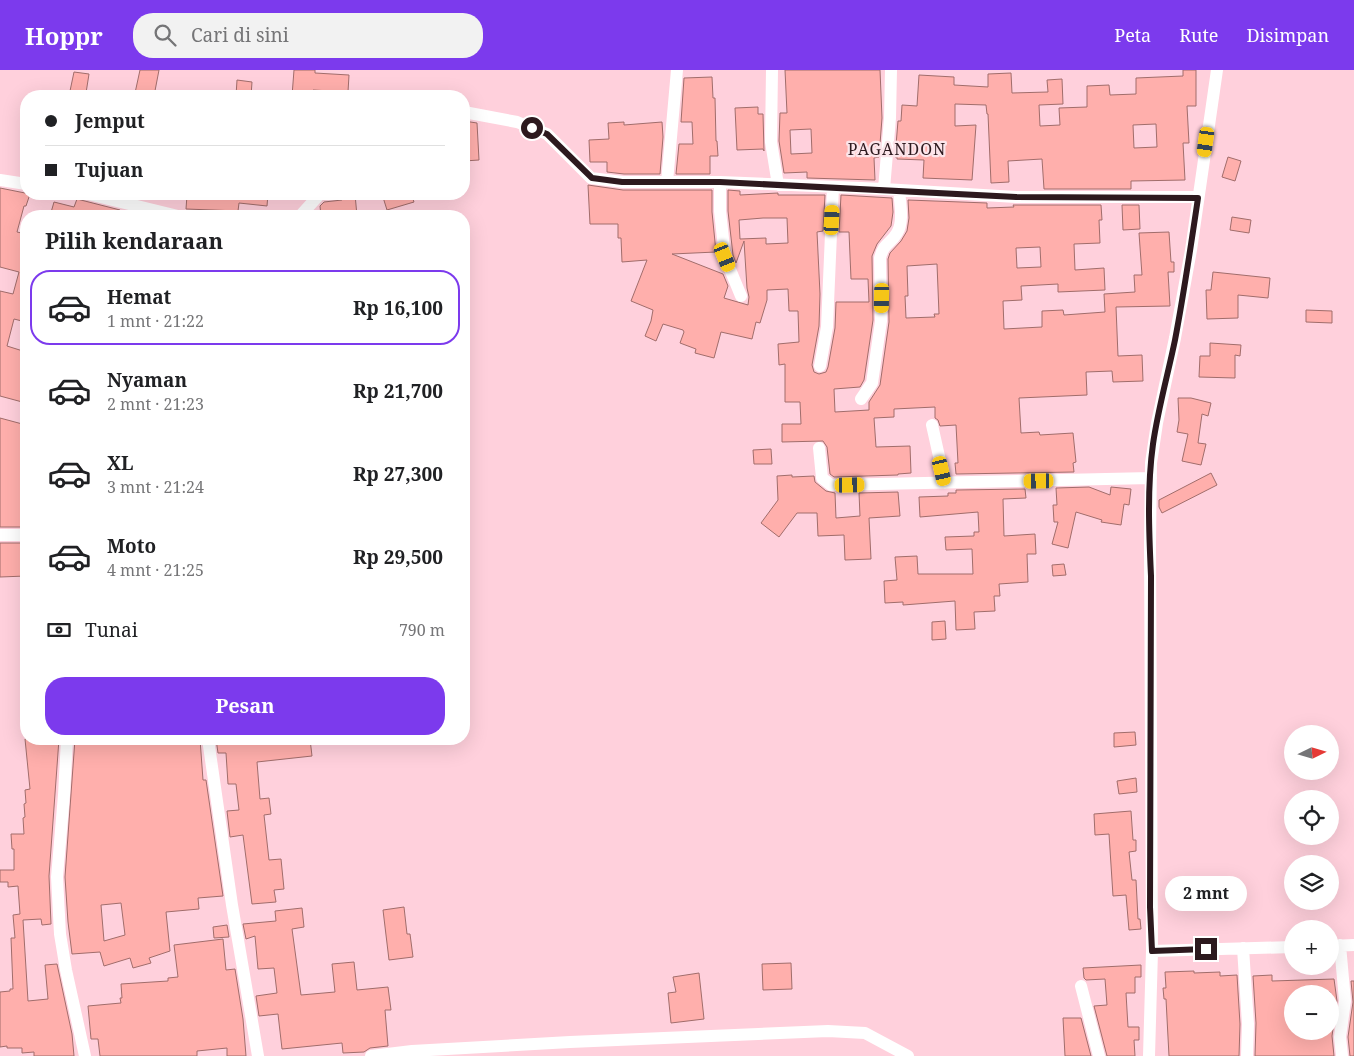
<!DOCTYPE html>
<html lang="id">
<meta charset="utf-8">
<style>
body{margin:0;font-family:"Noto Serif",serif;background:#f2f2f2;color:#202124;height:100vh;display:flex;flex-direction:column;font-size:19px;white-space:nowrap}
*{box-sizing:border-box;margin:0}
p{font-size:16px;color:#757577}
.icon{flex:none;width:28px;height:28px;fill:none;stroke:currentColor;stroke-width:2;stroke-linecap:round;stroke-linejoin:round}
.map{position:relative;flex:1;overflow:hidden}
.drawer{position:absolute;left:20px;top:140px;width:450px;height:535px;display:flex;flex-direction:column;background:#fff;border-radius:20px;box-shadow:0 5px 20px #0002}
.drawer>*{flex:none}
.banner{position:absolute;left:20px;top:20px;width:450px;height:110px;border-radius:20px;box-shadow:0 5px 20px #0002;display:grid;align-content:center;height:110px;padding:0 25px;background:#fff}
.needle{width:32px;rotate:85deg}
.buttons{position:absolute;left:1284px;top:655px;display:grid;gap:10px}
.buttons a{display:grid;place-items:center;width:55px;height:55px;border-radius:50%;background:#fff;box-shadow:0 5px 20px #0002;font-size:25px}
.end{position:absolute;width:22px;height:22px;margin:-11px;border:6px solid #2d191e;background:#fff;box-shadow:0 0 0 2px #fff}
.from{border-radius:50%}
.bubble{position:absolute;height:35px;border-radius:18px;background:#fff;box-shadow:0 5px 20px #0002;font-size:16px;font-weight:700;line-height:35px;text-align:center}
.car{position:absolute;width:15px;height:30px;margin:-15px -8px;border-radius:6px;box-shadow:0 0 4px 1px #0007;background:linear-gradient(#f5c518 24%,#345 0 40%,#f5c518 0 76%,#345 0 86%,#f5c518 0)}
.banner b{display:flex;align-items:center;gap:18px;height:48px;font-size:19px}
.banner b+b{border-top:1px solid #e0e0e0}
.banner i{width:12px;height:12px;background:#202124}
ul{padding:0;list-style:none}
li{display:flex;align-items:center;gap:15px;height:75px;margin:0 10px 8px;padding:0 15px;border:2px solid transparent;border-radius:20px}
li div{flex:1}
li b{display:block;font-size:19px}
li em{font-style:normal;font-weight:700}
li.selected{border-color:#7c3aed}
li>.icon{width:45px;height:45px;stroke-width:1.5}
h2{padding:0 25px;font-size:22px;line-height:60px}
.pay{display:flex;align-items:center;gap:12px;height:55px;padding:0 25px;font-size:19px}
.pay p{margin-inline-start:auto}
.cta{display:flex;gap:10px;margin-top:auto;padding:10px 25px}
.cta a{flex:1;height:58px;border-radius:20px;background:#7c3aed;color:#fff;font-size:20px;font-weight:700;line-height:58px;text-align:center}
header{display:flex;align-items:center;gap:30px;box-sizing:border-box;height:70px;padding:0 25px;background:#7c3aed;color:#fff}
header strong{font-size:24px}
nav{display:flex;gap:28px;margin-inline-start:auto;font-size:18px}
.search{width:350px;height:45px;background:#f2f2f2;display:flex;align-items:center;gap:12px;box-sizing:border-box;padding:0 18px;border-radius:20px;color:#757577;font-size:19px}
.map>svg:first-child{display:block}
</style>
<header>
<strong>Hoppr</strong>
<div class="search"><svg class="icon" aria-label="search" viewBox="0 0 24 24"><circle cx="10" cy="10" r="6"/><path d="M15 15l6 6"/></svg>Cari di sini</div>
<nav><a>Peta</a><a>Rute</a><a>Disimpan</a></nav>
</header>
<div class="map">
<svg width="1354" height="986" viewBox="0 0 1354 986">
<rect width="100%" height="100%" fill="#ffd0dc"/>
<!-- building -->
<path fill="#ffafac" stroke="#a16d6b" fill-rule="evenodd" d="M140,0H159L154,26L135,23Z
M294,0H315V3L349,5L348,22L313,20L312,26H292Z
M785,0H880L882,48L879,87L874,88L875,110L807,108V102L784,103L779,71L780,43H787ZM811,59L812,83L791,84L790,60Z
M1183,0H1196V36H1187L1189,73H1183L1185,110L1131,111V119H1044L1042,89L1008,91L1009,112L991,113L988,44H987L986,35L955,34V56L976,55L972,110L923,108L924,90L897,89V87H895L898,51H901L902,35L917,36L919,5L954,7V15L988,17V4L1011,3L1012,23L1048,22L1047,10L1062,9L1063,34L1039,35L1040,56L1060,55L1059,38L1087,37V16L1109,15L1110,25L1136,24V8L1183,6ZM1156,54L1157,77L1134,78L1133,55Z
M74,2L89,4L86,23H84V26H73V21H70Z
M712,7L713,28H715L716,71H717L718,86H710V104H676L679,74H693L692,52H681L684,8Z
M237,10L252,12L251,26H236Z
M758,37V44H763L764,81L763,79L737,80L735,38Z
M464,51L477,53L479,90L464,91Z
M624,52V55L662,52L663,67L660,104H624L607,102V92H590L589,70L609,69L608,53Z
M1228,87L1241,91L1235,111L1222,107Z
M588,115L623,120H712V142L716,182L672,184L723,204L728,216L724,228L748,235L749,227L747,218L744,171L736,193L733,185L728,141V120L740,121V125L778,123V125H825L823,161L817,162L820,224L819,256L812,295L814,302L819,304L826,302L828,297L835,258L836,232H869L868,209H851L849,162H839L841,125L892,128L893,142L891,156L877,174L872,186L873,250L864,310L860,317L834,319L835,342L869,340V332L880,315L889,252L888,189L890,183L901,171L907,161L909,148L908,130L987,133V138L1014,137L1013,135H1101L1102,150H1099L1100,173L1074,174L1075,200L1104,198L1105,220L1058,222V214L1021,216L1022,230L1003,231L1004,259L1042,257V241L1063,240L1064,245L1105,242L1104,224L1135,222L1134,205H1142L1139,163L1169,162L1171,192H1174V202H1168L1170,236L1116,237L1118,286L1142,285L1143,311L1113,312L1112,301L1086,302L1087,325L1019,328L1021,363L1039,362L1040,365L1073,363L1076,392L1073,393L1074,402L956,404L955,393H958L956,355L940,356L938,350L935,348V337L894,339V347L874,348L876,377L910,376L911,403L898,404V405L834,407L830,404L827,377L823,371L782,372V354H801L800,332H785V294L779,295L778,274L799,272L798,241H789L788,219L767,220V230L760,253L756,252L752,269L721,262L714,288L695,283L696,279L680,273L684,262L683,260L663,254L656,271L645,266L651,251L653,240L631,231L647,190L622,192L621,168H618V154H590ZM763,148H787L788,173L766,174V168L740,169L739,150ZM1040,177L1041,197L1017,198L1016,178ZM937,194L939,244H934L935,247L906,248L905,226H908L907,196Z
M0,118L30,124L26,136H24L17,162L26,164L22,187H26V252L14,249L7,276L26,282V333L0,326V221L13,224L19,202L0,197Z
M203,124H268L267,136L239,133L238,141L186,139L187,125L203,127Z
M341,124H355L357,146H321L320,136L324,132L342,130Z
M382,124H411L414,132L387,140Z
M77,129L120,140L119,146H50L54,132L74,137Z
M1122,135H1139L1140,159L1123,160Z
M1232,147L1251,150L1249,163L1230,160Z
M1213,202L1270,208L1268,228L1238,225V248L1207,249L1206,220H1211Z
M1306,240L1332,241V253L1306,252Z
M1210,273L1241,275L1240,286L1235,285V308L1199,307L1200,286H1210Z
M1178,328H1191L1211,333L1208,346L1202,344L1198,373L1206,374L1201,395L1182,391L1188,364L1177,362L1179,350Z
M0,348L26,355V457H0Z
M771,379L772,394H754L753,380Z
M1211,403L1217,415L1162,443L1159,437V430Z
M792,405V407L814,406L815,412L826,421L835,423L836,448L860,446L859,423L898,422L900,446L869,448L871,489L845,490L844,465L818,466L817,443H797L779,467L761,453L778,430L777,406Z
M1089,417L1110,425L1111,417L1131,419L1129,435L1124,434L1121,455L1101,452L1102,450L1076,442L1068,478L1052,474L1058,452H1054L1053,435H1057L1056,418Z
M1025,419L1026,428L1003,429L1004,466L1035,464L1036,484H1027L1028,512L999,514L1000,526H994L995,541L974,542L975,559L956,560L955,531L903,535V532L885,533L884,511L897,510L895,487L917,486L918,504H973L972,479L946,480L945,467L974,466V462H979L978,442L920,447L919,427L948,426V423H956V420Z
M0,473H22L23,479H26V506L0,507Z
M1064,494L1066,505L1053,506L1052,495Z
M945,551L946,569L932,570V552Z
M1135,662L1136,675L1114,677V663Z
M25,669H59L49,806L51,854L42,855L41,849L23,850L28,931L48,929L45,895L57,894L72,964L74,986H34V982L22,983V978H7V976L0,977V922L10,921V919H13L11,868H15L13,845L20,844L18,816L8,817V812H0V800H14V779H12L11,764H24L23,748L25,747L24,734L26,733L25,720L30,719Z
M75,669H143V671L165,669H200L203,710H206L223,826L198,828L199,839L166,842L170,881L149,888L151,893L133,898L130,888L104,896L100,882L72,884L68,852L65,807ZM121,833L125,865L104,871L101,835Z
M216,669H283V671L310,669L312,686L257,692L260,729L269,728L271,744L264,745L269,790L281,789L284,819L274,820L276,832L252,834L243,765L230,767L227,741L239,740L236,714H228L226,683H218Z
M1136,708L1137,722L1119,724L1117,711Z
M1131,741L1133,770H1136V781L1129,782L1132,810H1136L1138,849H1140L1141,859L1129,860L1126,825L1113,826L1109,764L1095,765L1094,744Z
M404,837L407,864H410L413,887L389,890L383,840Z
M302,838L304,857L292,859L301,925L335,922L332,894L354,892L357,920L388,917L391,940H385L388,976L370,978L364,982L343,983L342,973L282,979L278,944L259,946L256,926L277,923L274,898L258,899L255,866L246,869L243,854L276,851L275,841Z
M227,855L229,867L214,868L213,857Z
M223,869L226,900L235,899L243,949L246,986H227V978L197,981V986H100L98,969H91L88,936L121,933L120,928H122L121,914L168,911V908L178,907L174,875Z
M791,893L792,919L763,920L762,894Z
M1141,895V907H1135V923H1126L1128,957H1139V970H1134L1135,986H1107L1094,936L1107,935L1105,909L1086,910L1084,908L1083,898Z
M1194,901V903L1220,902V906L1237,905L1240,954L1239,986H1169L1166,929H1164L1163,918H1166L1165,902Z
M699,903L704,949L671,953L668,923L676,922L673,907Z
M1272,905V911L1334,909L1337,931L1332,966L1334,986H1255L1256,953L1253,906ZM1330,922V961H1292V924Z
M1351,911H1354V986H1350L1348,967L1353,932Z
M1063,948H1081L1091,986H1065Z"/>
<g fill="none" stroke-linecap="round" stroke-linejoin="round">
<!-- street -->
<path stroke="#fff" stroke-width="12" d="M772,0L771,72L778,115
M891,0L890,48L884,119L1016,127H1198
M464,42L517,52L547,64L591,108L623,112H720L884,119
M0,110L26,114
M667,112L677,0
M720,112V141L725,187L741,226
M88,124L178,146
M300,146L320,124
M820,296L827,257L833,117
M861,329L872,313L881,251L880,188C884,172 890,175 897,163C904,152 900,133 899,120
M932,355L945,413
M819,378L822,408L831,415L1151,408
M0,465H26
M67,669L64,725L57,807L60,864L66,900L85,986
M208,669L232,835L258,986
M1340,875L1345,931L1340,967L1342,986
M1330,876L1354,875
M1243,878L1248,954L1247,986
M1152,881L1292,877
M1081,916L1099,986
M371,986L412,981L570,972L828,961L865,963L908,986
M1149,986L1152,881L1150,474L1151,393L1157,353L1175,268L1191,180L1217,0"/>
</g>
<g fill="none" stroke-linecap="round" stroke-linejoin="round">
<!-- route -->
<path stroke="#2d191e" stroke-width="6" d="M532,58L547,64L592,108L622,112H720L1016,127L1198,128C1191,175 1184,223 1175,270C1168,304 1158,339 1153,374C1147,417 1149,463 1151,506L1150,837L1152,881L1206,879"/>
</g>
<g text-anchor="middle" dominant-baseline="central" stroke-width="4.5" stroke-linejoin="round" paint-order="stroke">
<!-- quarter labels -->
<g font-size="16" letter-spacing="1" fill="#2d191e" stroke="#fce5ea">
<text x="897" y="79">PAGANDON</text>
</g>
</g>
</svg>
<div class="buttons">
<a><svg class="needle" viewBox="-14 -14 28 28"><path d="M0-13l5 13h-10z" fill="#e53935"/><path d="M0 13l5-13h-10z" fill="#757577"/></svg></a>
<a><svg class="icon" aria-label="locate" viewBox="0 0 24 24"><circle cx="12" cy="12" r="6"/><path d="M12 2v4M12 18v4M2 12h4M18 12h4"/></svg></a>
<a><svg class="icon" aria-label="layers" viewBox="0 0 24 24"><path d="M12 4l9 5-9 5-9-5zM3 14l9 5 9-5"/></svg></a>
<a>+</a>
<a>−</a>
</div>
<i class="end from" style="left:532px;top:58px"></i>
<i class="end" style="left:1206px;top:879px"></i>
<div class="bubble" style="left:1165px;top:806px;width:82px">2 mnt</div>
<i class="car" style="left:1206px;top:72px;rotate:188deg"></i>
<i class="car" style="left:832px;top:150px;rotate:3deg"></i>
<i class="car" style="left:725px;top:187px;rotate:158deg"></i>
<i class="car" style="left:882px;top:228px;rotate:181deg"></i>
<i class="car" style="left:942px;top:401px;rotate:167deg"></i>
<i class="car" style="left:1039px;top:411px;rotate:269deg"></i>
<i class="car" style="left:850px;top:415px;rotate:89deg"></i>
<div class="banner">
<b><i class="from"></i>Jemput</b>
<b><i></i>Tujuan</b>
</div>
<section class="drawer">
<h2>Pilih kendaraan</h2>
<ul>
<li class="selected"><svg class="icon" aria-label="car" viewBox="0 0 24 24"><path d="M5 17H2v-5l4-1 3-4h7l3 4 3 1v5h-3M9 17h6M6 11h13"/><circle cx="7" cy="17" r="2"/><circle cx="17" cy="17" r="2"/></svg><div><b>Hemat</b><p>1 mnt · 21:22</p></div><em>Rp 16,100</em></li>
<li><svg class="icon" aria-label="car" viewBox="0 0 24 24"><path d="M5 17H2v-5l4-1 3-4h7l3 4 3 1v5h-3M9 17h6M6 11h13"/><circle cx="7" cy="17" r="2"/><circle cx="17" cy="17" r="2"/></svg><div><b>Nyaman</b><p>2 mnt · 21:23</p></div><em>Rp 21,700</em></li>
<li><svg class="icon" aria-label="car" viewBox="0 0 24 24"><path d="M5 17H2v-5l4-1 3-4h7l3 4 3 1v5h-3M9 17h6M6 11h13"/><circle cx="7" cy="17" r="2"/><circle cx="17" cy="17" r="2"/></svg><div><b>XL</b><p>3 mnt · 21:24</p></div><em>Rp 27,300</em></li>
<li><svg class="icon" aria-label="car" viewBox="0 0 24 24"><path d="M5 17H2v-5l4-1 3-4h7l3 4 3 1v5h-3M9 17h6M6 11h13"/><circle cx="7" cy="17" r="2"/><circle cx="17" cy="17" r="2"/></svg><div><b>Moto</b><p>4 mnt · 21:25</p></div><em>Rp 29,500</em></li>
</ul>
<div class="pay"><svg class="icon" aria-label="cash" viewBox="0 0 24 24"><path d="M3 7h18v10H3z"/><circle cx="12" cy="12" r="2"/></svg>Tunai<p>790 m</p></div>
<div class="cta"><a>Pesan</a></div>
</section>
</div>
